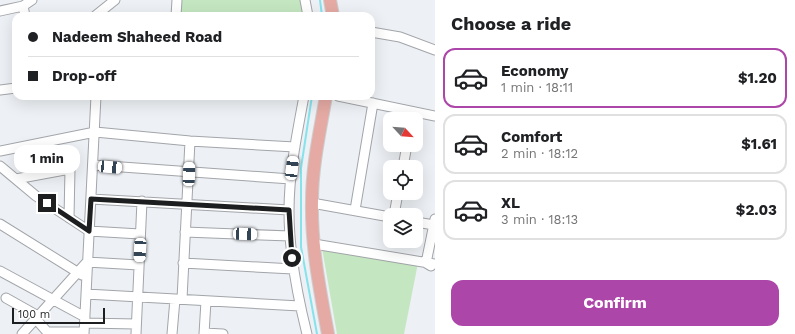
<!DOCTYPE html>
<meta charset="utf-8">
<style>
body{margin:0;font-family:"Work Sans",sans-serif;background:#f2f2f2;color:#202124;height:100vh;display:flex;flex-direction:column;font-size:15px;white-space:nowrap}
*{box-sizing:border-box;margin:0}
p{font-size:13px;color:#757577}
.icon{flex:none;width:22px;height:22px;fill:none;stroke:currentColor;stroke-width:2;stroke-linecap:round;stroke-linejoin:round}
.map{position:relative;flex:1;overflow:hidden}
.panel{display:flex;flex-direction:column;background:#fff;width:360px}
.panel>*{flex:none}
.top-card{position:absolute;left:12px;top:12px;width:363px;height:88px;border-radius:12px;box-shadow:0 4px 16px #0002;display:grid;align-content:center;height:88px;padding:0 16px;background:#fff}
.needle{width:26px;rotate:116deg}
.controls{position:absolute;left:383px;top:112px;display:grid;gap:8px}
.controls a{display:grid;place-items:center;width:40px;height:40px;border-radius:8px;background:#fff;box-shadow:0 4px 16px #0002;font-size:20px}
.scale{position:absolute;left:12px;bottom:10px;width:93px;box-sizing:border-box;padding-left:4px;border:2px solid #1d1e1f;border-top:0;font-size:11px;line-height:14px;white-space:nowrap;color:#1d1e1f;-webkit-text-stroke:3px #fff;paint-order:stroke}
.end{position:absolute;width:18px;height:18px;margin:-9px;border:5px solid #1d1e1f;background:#fff;box-shadow:0 0 0 2px #fff}
.from{border-radius:50%}
.bubble{position:absolute;height:28px;border-radius:12px;background:#fff;box-shadow:0 4px 16px #0002;font-size:13px;font-weight:700;line-height:28px;text-align:center}
.car{position:absolute;width:12px;height:24px;margin:-12px -6px;border-radius:5px;box-shadow:0 0 3px 1px #0007;background:linear-gradient(#fff 24%,#345 0 40%,#fff 0 76%,#345 0 86%,#fff 0)}
.top-card b{display:flex;align-items:center;gap:14px;height:38px;font-size:15px}
.top-card b+b{border-top:1px solid #e0e0e0}
.top-card i{width:10px;height:10px;background:#202124}
ul{padding:0;list-style:none}
li{display:flex;align-items:center;gap:12px;height:60px;margin:0 8px 6px;padding:0 8px;border:2px solid #e0e0e0;border-radius:12px}
li div{flex:1}
li b{display:block;font-size:15px}
li em{font-style:normal;font-weight:700}
li.current{border-color:#ad46a9}
li>.icon{width:36px;height:36px;stroke-width:1.5}
h2{padding:0 16px;font-size:18px;line-height:48px}
.cta{display:flex;gap:8px;margin-top:auto;padding:8px 16px}
.cta a{flex:1;height:46px;border-radius:12px;background:#ad46a9;color:#fff;font-size:16px;font-weight:700;line-height:46px;text-align:center}
main{display:flex;flex:1;min-height:0}
.map>svg:first-child{display:block}
</style>
<main>
<div class="map">
<svg width="435" height="334" viewBox="0 0 435 334">
<rect width="100%" height="100%" fill="#edf0f4"/>
<!-- green -->
<path fill="#c4e7c1" d="M177,0H305L308,16H176Z
M322,248L418,263L404,334H337Z"/>
<g fill="none" stroke-linecap="round" stroke-linejoin="round">
<!-- stream -->
<path stroke="#85e3ec" stroke-width="2" d="M320,0L322,16
M312,96L301,168V247L317,334"/>
<!-- minor casing -->
<g stroke="#a2a5a9" stroke-width="11">
<path id="minor" d="M305,0L308,16
M23,6L25,16
M0,11L23,6L32,0
M95,16L115,0
M176,16L177,0
M371,32L400,37L435,50
M0,90L16,88
M304,96C297,134 289,172 289,211C289,252 297,294 307,334
M338,96L435,116
M0,151L95,132L190,141L295,147
M94,165L291,179
M0,166L36,196L89,231L140,234
M403,167L407,145
M16,179L70,169L69,218
M91,199L289,210
M312,203L390,217
M355,210L373,103
M394,215L398,193
M416,222L434,225
M0,224L82,275
M185,232L290,236
M314,244L435,264
M183,263L293,269
M431,266L426,263L435,219
M0,271L85,317
M86,294L300,306
M6,298L38,316
M182,299L190,141
M35,318L49,334
M85,323L136,324
M49,332H84
M204,333L223,334
M22,334L87,262L139,265
M84,334L96,96
M136,334L142,201
M172,334L175,299
M204,334L206,301"/>
</g>
<!-- major casing -->
<g stroke="#cdcece" stroke-width="14">
<path id="major" d="M330,0L333,16
M326,96C320,131 312,166 312,201C311,246 320,291 328,334"/>
</g>
<!-- minor -->
<use href="#minor" stroke="#fff" stroke-width="9"/>
<!-- major -->
<use href="#major" stroke="#e5aaa4" stroke-width="12"/>
</g>
<g fill="none" stroke-linecap="round" stroke-linejoin="round">
<!-- route -->
<path stroke="#1d1e1f" stroke-width="5" d="M47,203L89,231L91,199L289,210L292,258"/>
</g>
</svg>
<div class="controls">
<a><svg class="needle" viewBox="-14 -14 28 28"><path d="M0-13l5 13h-10z" fill="#e53935"/><path d="M0 13l5-13h-10z" fill="#757577"/></svg></a>
<a><svg class="icon" aria-label="locate" viewBox="0 0 24 24"><circle cx="12" cy="12" r="6"/><path d="M12 2v4M12 18v4M2 12h4M18 12h4"/></svg></a>
<a><svg class="icon" aria-label="layers" viewBox="0 0 24 24"><path d="M12 4l9 5-9 5-9-5zM3 14l9 5 9-5"/></svg></a>
</div>
<div class="scale">100 m</div>
<i class="end from" style="left:292px;top:258px"></i>
<i class="end" style="left:47px;top:203px"></i>
<div class="bubble" style="left:14px;top:145px;width:66px">1 min</div>
<i class="car" style="left:110px;top:167px;rotate:95deg"></i>
<i class="car" style="left:292px;top:168px;rotate:7deg"></i>
<i class="car" style="left:189px;top:174px;rotate:2deg"></i>
<i class="car" style="left:245px;top:234px;rotate:92deg"></i>
<i class="car" style="left:140px;top:250px;rotate:183deg"></i>
<div class="top-card">
<b><i class="from"></i>Nadeem Shaheed Road</b>
<b><i></i>Drop-off</b>
</div>
</div>
<section class="panel">
<h2>Choose a ride</h2>
<ul>
<li class="current"><svg class="icon" aria-label="car" viewBox="0 0 24 24"><path d="M5 17H2v-5l4-1 3-4h7l3 4 3 1v5h-3M9 17h6M6 11h13"/><circle cx="7" cy="17" r="2"/><circle cx="17" cy="17" r="2"/></svg><div><b>Economy</b><p>1 min · 18:11</p></div><em>$1.20</em></li>
<li><svg class="icon" aria-label="car" viewBox="0 0 24 24"><path d="M5 17H2v-5l4-1 3-4h7l3 4 3 1v5h-3M9 17h6M6 11h13"/><circle cx="7" cy="17" r="2"/><circle cx="17" cy="17" r="2"/></svg><div><b>Comfort</b><p>2 min · 18:12</p></div><em>$1.61</em></li>
<li><svg class="icon" aria-label="car" viewBox="0 0 24 24"><path d="M5 17H2v-5l4-1 3-4h7l3 4 3 1v5h-3M9 17h6M6 11h13"/><circle cx="7" cy="17" r="2"/><circle cx="17" cy="17" r="2"/></svg><div><b>XL</b><p>3 min · 18:13</p></div><em>$2.03</em></li>
</ul>
<div class="cta"><a>Confirm</a></div>
</section>
</main>
